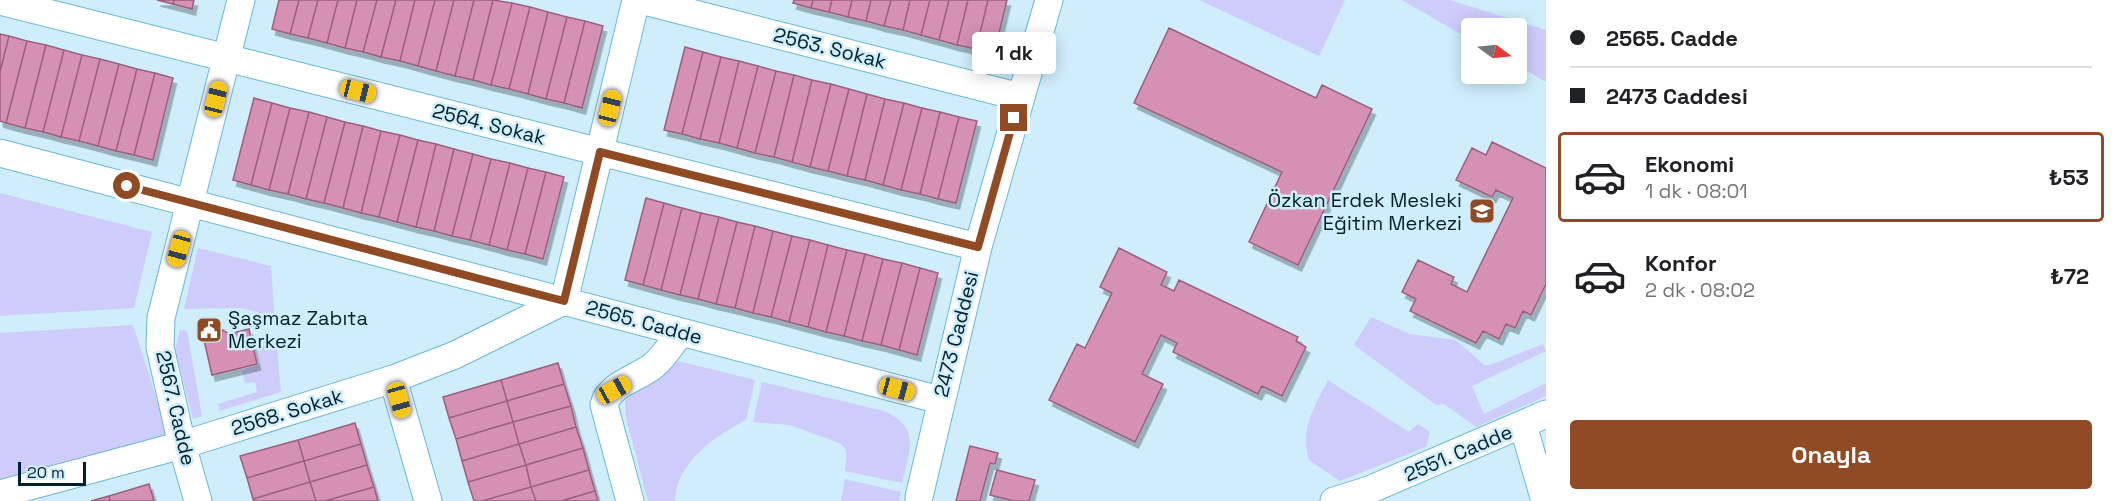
<!DOCTYPE html>
<html lang="tr">
<meta charset="utf-8">
<style>
body{margin:0;font-family:"Space Grotesk",sans-serif;background:#f2f2f2;color:#202124;height:100vh;display:flex;flex-direction:column;font-size:22px;white-space:nowrap}
*{box-sizing:border-box;margin:0}
p{font-size:20px;color:#757577}
.icon{flex:none;width:33px;height:33px;fill:none;stroke:currentColor;stroke-width:2;stroke-linecap:round;stroke-linejoin:round}
.map{position:relative;flex:1;overflow:hidden}
.sheet{display:flex;flex-direction:column;background:#fff;width:570px}
.sheet>*{flex:none}
.banner{display:grid;align-content:center;height:132px;padding:0 24px;background:#fff}
.needle{width:39px;rotate:105deg}
.controls{position:absolute;left:1461px;top:18px;display:grid;gap:12px}
.controls a{display:grid;place-items:center;width:66px;height:66px;border-radius:6px;background:#fff;box-shadow:0 3px 15px #0003;font-size:30px}
.scale{position:absolute;left:18px;bottom:15px;width:68px;box-sizing:border-box;padding-left:6px;border:3px solid #00202d;border-top:0;font-size:16px;line-height:21px;white-space:nowrap;color:#00202d;-webkit-text-stroke:4px #cfedfb;paint-order:stroke}
.end{position:absolute;width:27px;height:27px;margin:-14px;border:8px solid #914b24;background:#fff;box-shadow:0 0 0 3px #fff}
.from{border-radius:50%}
.bubble{position:absolute;height:42px;border-radius:6px;background:#fff;box-shadow:0 3px 15px #0003;font-size:20px;font-weight:700;line-height:42px;text-align:center}
.car{position:absolute;width:18px;height:36px;margin:-18px -9px;border-radius:8px;box-shadow:0 0 4px 2px #0007;background:linear-gradient(#f5c518 24%,#345 0 40%,#f5c518 0 76%,#345 0 86%,#f5c518 0)}
.banner b{display:flex;align-items:center;gap:21px;height:57px;font-size:22px}
.banner b+b{border-top:2px solid #e0e0e0}
.banner i{width:15px;height:15px;background:#202124}
ul{padding:0;list-style:none}
li{display:flex;align-items:center;gap:18px;height:90px;margin:0 12px 9px;padding:0 12px;border:3px solid transparent;border-radius:6px}
li div{flex:1}
li b{display:block;font-size:22px}
li em{font-style:normal;font-weight:700}
li.selected{border-color:#914b24}
li>.icon{width:54px;height:54px;stroke-width:1.5}
.action{display:flex;gap:12px;margin-top:auto;padding:12px 24px}
.action a{flex:1;height:69px;border-radius:6px;background:#914b24;color:#fff;font-size:24px;font-weight:700;line-height:69px;text-align:center}
main{display:flex;flex:1;min-height:0}
.map>svg:first-child{display:block}
</style>
<main>
<div class="map">
<svg width="1546" height="501" viewBox="0 0 1546 501">
<defs>
<filter id="shadow"><feDropShadow dx="3.5" dy="6" stdDeviation="0" flood-color="#0004"/></filter>
</defs>
<rect width="100%" height="100%" fill="#cfedfb"/>
<!-- green -->
<path fill="#ceccfa" d="M1199,0H1345L1319,56Z
M1402,0H1450L1546,30V82L1517,65L1516,28H1472L1471,40Z
M0,193L152,232L134,308L0,316Z
M198,248L271,266L275,322L257,312L240,308L184,309Z
M1371,317L1410,334L1456,340L1484,365H1490L1543,344L1546,351L1472,386L1484,414L1546,383V396L1476,427L1444,404L1436,405L1354,345Z
M133,325L170,440L0,482V333Z
M180,330L187,331L202,416L193,419L175,350Z
M276,337L281,392L219,411L218,404L257,392L255,382L245,383L242,370L260,365L255,340Z
M678,361L755,380L746,420C714,437 677,461 675,501H648L626,418L625,401Z
M1328,380L1409,432L1418,424L1430,432L1426,447L1340,481L1309,460C1308,454 1305,446 1306,440C1306,419 1319,398 1328,380Z
M762,382L884,411C922,428 909,451 902,483L845,471C846,460 850,449 839,443L790,425L753,422Z
M845,479L901,492L899,501H841Z"/>
<!-- building -->
<path fill="#d491b3" stroke="#9d5e7f" stroke-width="1.5" filter="url(#shadow)" d="M157,0H174L173,4Z
M174,0H194L192,9L173,4Z
M279,0H299L290,34L272,29Z
M299,0H318L308,38L290,34Z
M318,0H338L327,43L308,38Z
M338,0H357L345,48L327,43Z
M357,0H377L363,52L345,48Z
M377,0H396L381,57L363,52Z
M396,0H415L400,61L381,57Z
M415,0H435L418,66L400,61Z
M435,0H454L436,71L418,66Z
M454,0H474L455,76L436,71Z
M474,0H493L473,80L455,76Z
M493,0L512,3L491,85L473,80Z
M794,0H813L811,8L793,3Z
M813,0H832L829,12L811,8Z
M832,0H852L848,17L829,12Z
M852,0H871L866,21L848,17Z
M871,0H891L884,26L866,21Z
M891,0H910L903,30L884,26Z
M910,0H930L921,35L903,30Z
M930,0H949L939,40L921,35Z
M949,0H968L957,45L939,40Z
M968,0H988L976,49L957,45Z
M988,0H1007L994,54L976,49Z
M512,3L530,7L509,89L491,85Z
M530,7L548,12L528,94L509,89Z
M548,12L567,17L546,99L528,94Z
M567,17L585,21L564,103L546,99Z
M585,21L603,26L582,108L564,103Z
M1169,28L1316,98L1322,85L1372,109L1298,265L1249,242L1282,172L1134,103Z
M0,34L9,36L0,72Z
M9,36L27,41L6,123L0,121V72Z
M27,41L46,45L25,128L6,123Z
M46,45L64,50L43,132L25,128Z
M685,47L703,52L682,134L664,130Z
M64,50L82,55L61,137L43,132Z
M703,52L721,57L700,139L682,134Z
M82,55L100,59L79,141L61,137Z
M721,57L739,61L719,143L700,139Z
M100,59L119,64L98,146L79,141Z
M739,61L758,66L737,148L719,143Z
M119,64L137,69L116,151L98,146Z
M758,66L776,71L755,153L737,148Z
M137,69L155,73L134,155L116,151Z
M776,71L794,75L774,157L755,153Z
M155,73L173,78L153,160L134,155Z
M794,75L812,80L792,162L774,157Z
M812,80L831,84L810,167L792,162Z
M831,84L849,89L828,171L810,167Z
M849,89L867,94L847,176L828,171Z
M867,94L885,99L865,180L847,176Z
M254,98L272,103L251,185L233,180Z
M885,99L904,103L883,185L865,180Z
M272,103L290,108L269,190L251,185Z
M904,103L922,108L901,190L883,185Z
M290,108L309,112L288,194L269,190Z
M922,108L940,112L920,194L901,190Z
M309,112L327,117L306,199L288,194Z
M940,112L959,117L938,199L920,194Z
M327,117L345,122L324,203L306,199Z
M959,117L977,121L956,203L938,199Z
M345,122L363,126L343,208L324,203Z
M363,126L381,131L361,213L343,208Z
M381,131L400,135L379,217L361,213Z
M400,135L418,140L397,222L379,217Z
M418,140L436,144L416,227L397,222Z
M1492,142L1546,168V284L1531,315L1523,311L1515,328L1506,324L1499,339L1483,331L1476,343L1410,311L1416,299L1402,292L1418,260L1454,277L1451,284L1467,292L1513,198L1496,190L1492,197L1456,180L1472,148L1486,155Z
M436,144L454,149L434,231L416,227Z
M454,149L473,154L452,236L434,231Z
M473,154L491,159L470,240L452,236Z
M491,159L510,163L489,245L470,240Z
M510,163L528,168L507,250L489,245Z
M528,168L546,172L525,254L507,250Z
M546,172L564,177L543,259L525,254Z
M646,198L664,203L643,285L625,280Z
M664,203L682,208L661,290L643,285Z
M682,208L701,213L680,295L661,290Z
M701,213L719,217L698,299L680,295Z
M719,217L737,222L716,304L698,299Z
M737,222L755,226L735,308L716,304Z
M755,226L773,231L753,313L735,308Z
M773,231L792,236L771,317L753,313Z
M792,236L810,240L789,322L771,317Z
M810,240L828,245L808,327L789,322Z
M828,245L847,250L826,332L808,327Z
M1119,248L1167,272L1161,285L1174,291L1179,280L1298,337L1296,341L1306,347L1282,396L1262,386L1258,394L1173,352L1177,343L1161,335L1142,374L1163,384L1135,442L1049,400L1077,344L1085,348L1112,293L1100,287Z
M847,250L865,254L844,336L826,332Z
M865,254L883,259L862,341L844,336Z
M883,259L902,263L881,345L862,341Z
M902,263L920,268L899,350L881,345Z
M920,268L938,273L917,355L899,350Z
M249,329L257,364L212,375L204,340L218,337L223,330L229,334Z
M558,363L564,384L507,401L501,380Z
M501,380L507,401L449,418L443,397Z
M564,384L571,406L513,422L507,401Z
M507,401L513,422L456,439L449,418Z
M571,406L576,427L519,444L513,422Z
M513,422L519,444L462,461L456,439Z
M355,423L361,444L304,461L298,440Z
M576,427L583,448L526,465L519,444Z
M298,440L304,461L247,478L240,456Z
M361,444L367,465L310,482L304,461Z
M519,444L526,465L468,482L462,461Z
M970,446L998,453L995,464L990,463L980,501H956Z
M583,448L589,470L531,487L526,465Z
M304,461L310,482L253,499L247,478Z
M367,465L374,487L325,501H316L310,482Z
M526,465L531,487L482,501H474L468,482Z
M589,470L595,491L561,501H536L531,487Z
M997,470L1035,480L1029,501H1014L990,495Z
M310,482L316,501H254L253,499Z
M149,484L154,501H110L109,496Z
M374,487L378,501H325Z
M531,487L536,501H482Z
M595,491L598,501H561Z
M109,496L110,501H91Z"/>
<g fill="none" stroke-linecap="round" stroke-linejoin="round">
<!-- minor casing -->
<g stroke="#68b8d9" stroke-width="29">
<path id="minor" d="M640,0L1020,97
M0,1L978,247
M0,153L940,400
M393,379L428,501
M1523,425L1545,501
M0,494L182,445L393,379L455,355L564,301L636,0
M919,497L978,247L1049,0
M198,501L182,445L160,347L161,318L241,0
M630,501L604,405C609,384 639,378 654,365C665,356 672,343 681,332
M1334,501L1369,490L1546,414"/>
</g>
<!-- minor -->
<use href="#minor" stroke="#fff" stroke-width="27"/>
</g>
<g fill="none" stroke-linecap="round" stroke-linejoin="round">
<!-- route -->
<path stroke="#914b24" stroke-width="8" d="M127,186L564,301L600,152L978,247L1014,118"/>
</g>
<!-- icons -->
<defs>
<g id="school-square" transform="scale(1.35)"><rect x="-9" y="-9" width="18" height="18" rx="4" fill="#914b24" stroke="#cfedfb"/><path d="M0-5L7-2L0 1L-7-2ZM-4 1L0 2.5L4 1V4Q0 6-4 4Z" fill="#fff"/></g>
<g id="civic-square" transform="scale(1.35)"><rect x="-9" y="-9" width="18" height="18" rx="4" fill="#914b24" stroke="#cfedfb"/><path d="M-.6-6.5H3V-4.5H.6V-3L4-1V1h2V6H-6V1h2V-1L-.6-3ZM-1.2 2.5V6h2.4V2.5Z" fill="#fff"/></g>
</defs>
<g fill-rule="evenodd">
<use href="#school-square" x="1482" y="211"/>
<use href="#civic-square" x="209" y="330"/>
</g>
<g text-anchor="middle" dominant-baseline="central" stroke-width="5" stroke-linejoin="round" paint-order="stroke">
<!-- street labels -->
<g font-size="20" fill="#00202d" stroke="#cfedfb">
<text transform="translate(830 48) rotate(14)">2563. Sokak</text>
<text transform="translate(489 124) rotate(14)">2564. Sokak</text>
<text transform="translate(644 322) rotate(15)">2565. Cadde</text>
<text transform="translate(956 334) rotate(-76)">2473 Caddesi</text>
<text transform="translate(176 408) rotate(77)">2567. Cadde</text>
<text transform="translate(287 412) rotate(-17)">2568. Sokak</text>
<text transform="translate(1458 453) rotate(-23)">2551. Cadde</text>
</g>
<!-- poi labels -->
<g font-size="20" fill="#00202d" stroke="#cfedfb" text-anchor="end">
<text x="1462" y="200">Özkan Erdek Mesleki<tspan x="1462" dy="23">Eğitim Merkezi</tspan></text>
<text x="228" y="318" text-anchor="start">Şaşmaz Zabıta<tspan x="228" dy="23">Merkezi</tspan></text>
</g>
</g>
</svg>
<div class="controls">
<a><svg class="needle" viewBox="-14 -14 28 28"><path d="M0-13l5 13h-10z" fill="#e53935"/><path d="M0 13l5-13h-10z" fill="#757577"/></svg></a>
</div>
<div class="scale">20 m</div>
<i class="end from" style="left:127px;top:186px"></i>
<i class="end" style="left:1014px;top:118px"></i>
<div class="bubble" style="left:972px;top:32px;width:84px">1 dk</div>
<i class="car" style="left:358px;top:91px;rotate:104deg"></i>
<i class="car" style="left:216px;top:99px;rotate:14deg"></i>
<i class="car" style="left:610px;top:108px;rotate:14deg"></i>
<i class="car" style="left:179px;top:249px;rotate:195deg"></i>
<i class="car" style="left:897px;top:389px;rotate:105deg"></i>
<i class="car" style="left:614px;top:390px;rotate:61deg"></i>
<i class="car" style="left:399px;top:400px;rotate:164deg"></i>
</div>
<section class="sheet">
<div class="banner">
<b><i class="from"></i>2565. Cadde</b>
<b><i></i>2473 Caddesi</b>
</div>
<ul>
<li class="selected"><svg class="icon" aria-label="car" viewBox="0 0 24 24"><path d="M5 17H2v-5l4-1 3-4h7l3 4 3 1v5h-3M9 17h6M6 11h13"/><circle cx="7" cy="17" r="2"/><circle cx="17" cy="17" r="2"/></svg><div><b>Ekonomi</b><p>1 dk · 08:01</p></div><em>₺53</em></li>
<li><svg class="icon" aria-label="car" viewBox="0 0 24 24"><path d="M5 17H2v-5l4-1 3-4h7l3 4 3 1v5h-3M9 17h6M6 11h13"/><circle cx="7" cy="17" r="2"/><circle cx="17" cy="17" r="2"/></svg><div><b>Konfor</b><p>2 dk · 08:02</p></div><em>₺72</em></li>
</ul>
<div class="action"><a>Onayla</a></div>
</section>
</main>
